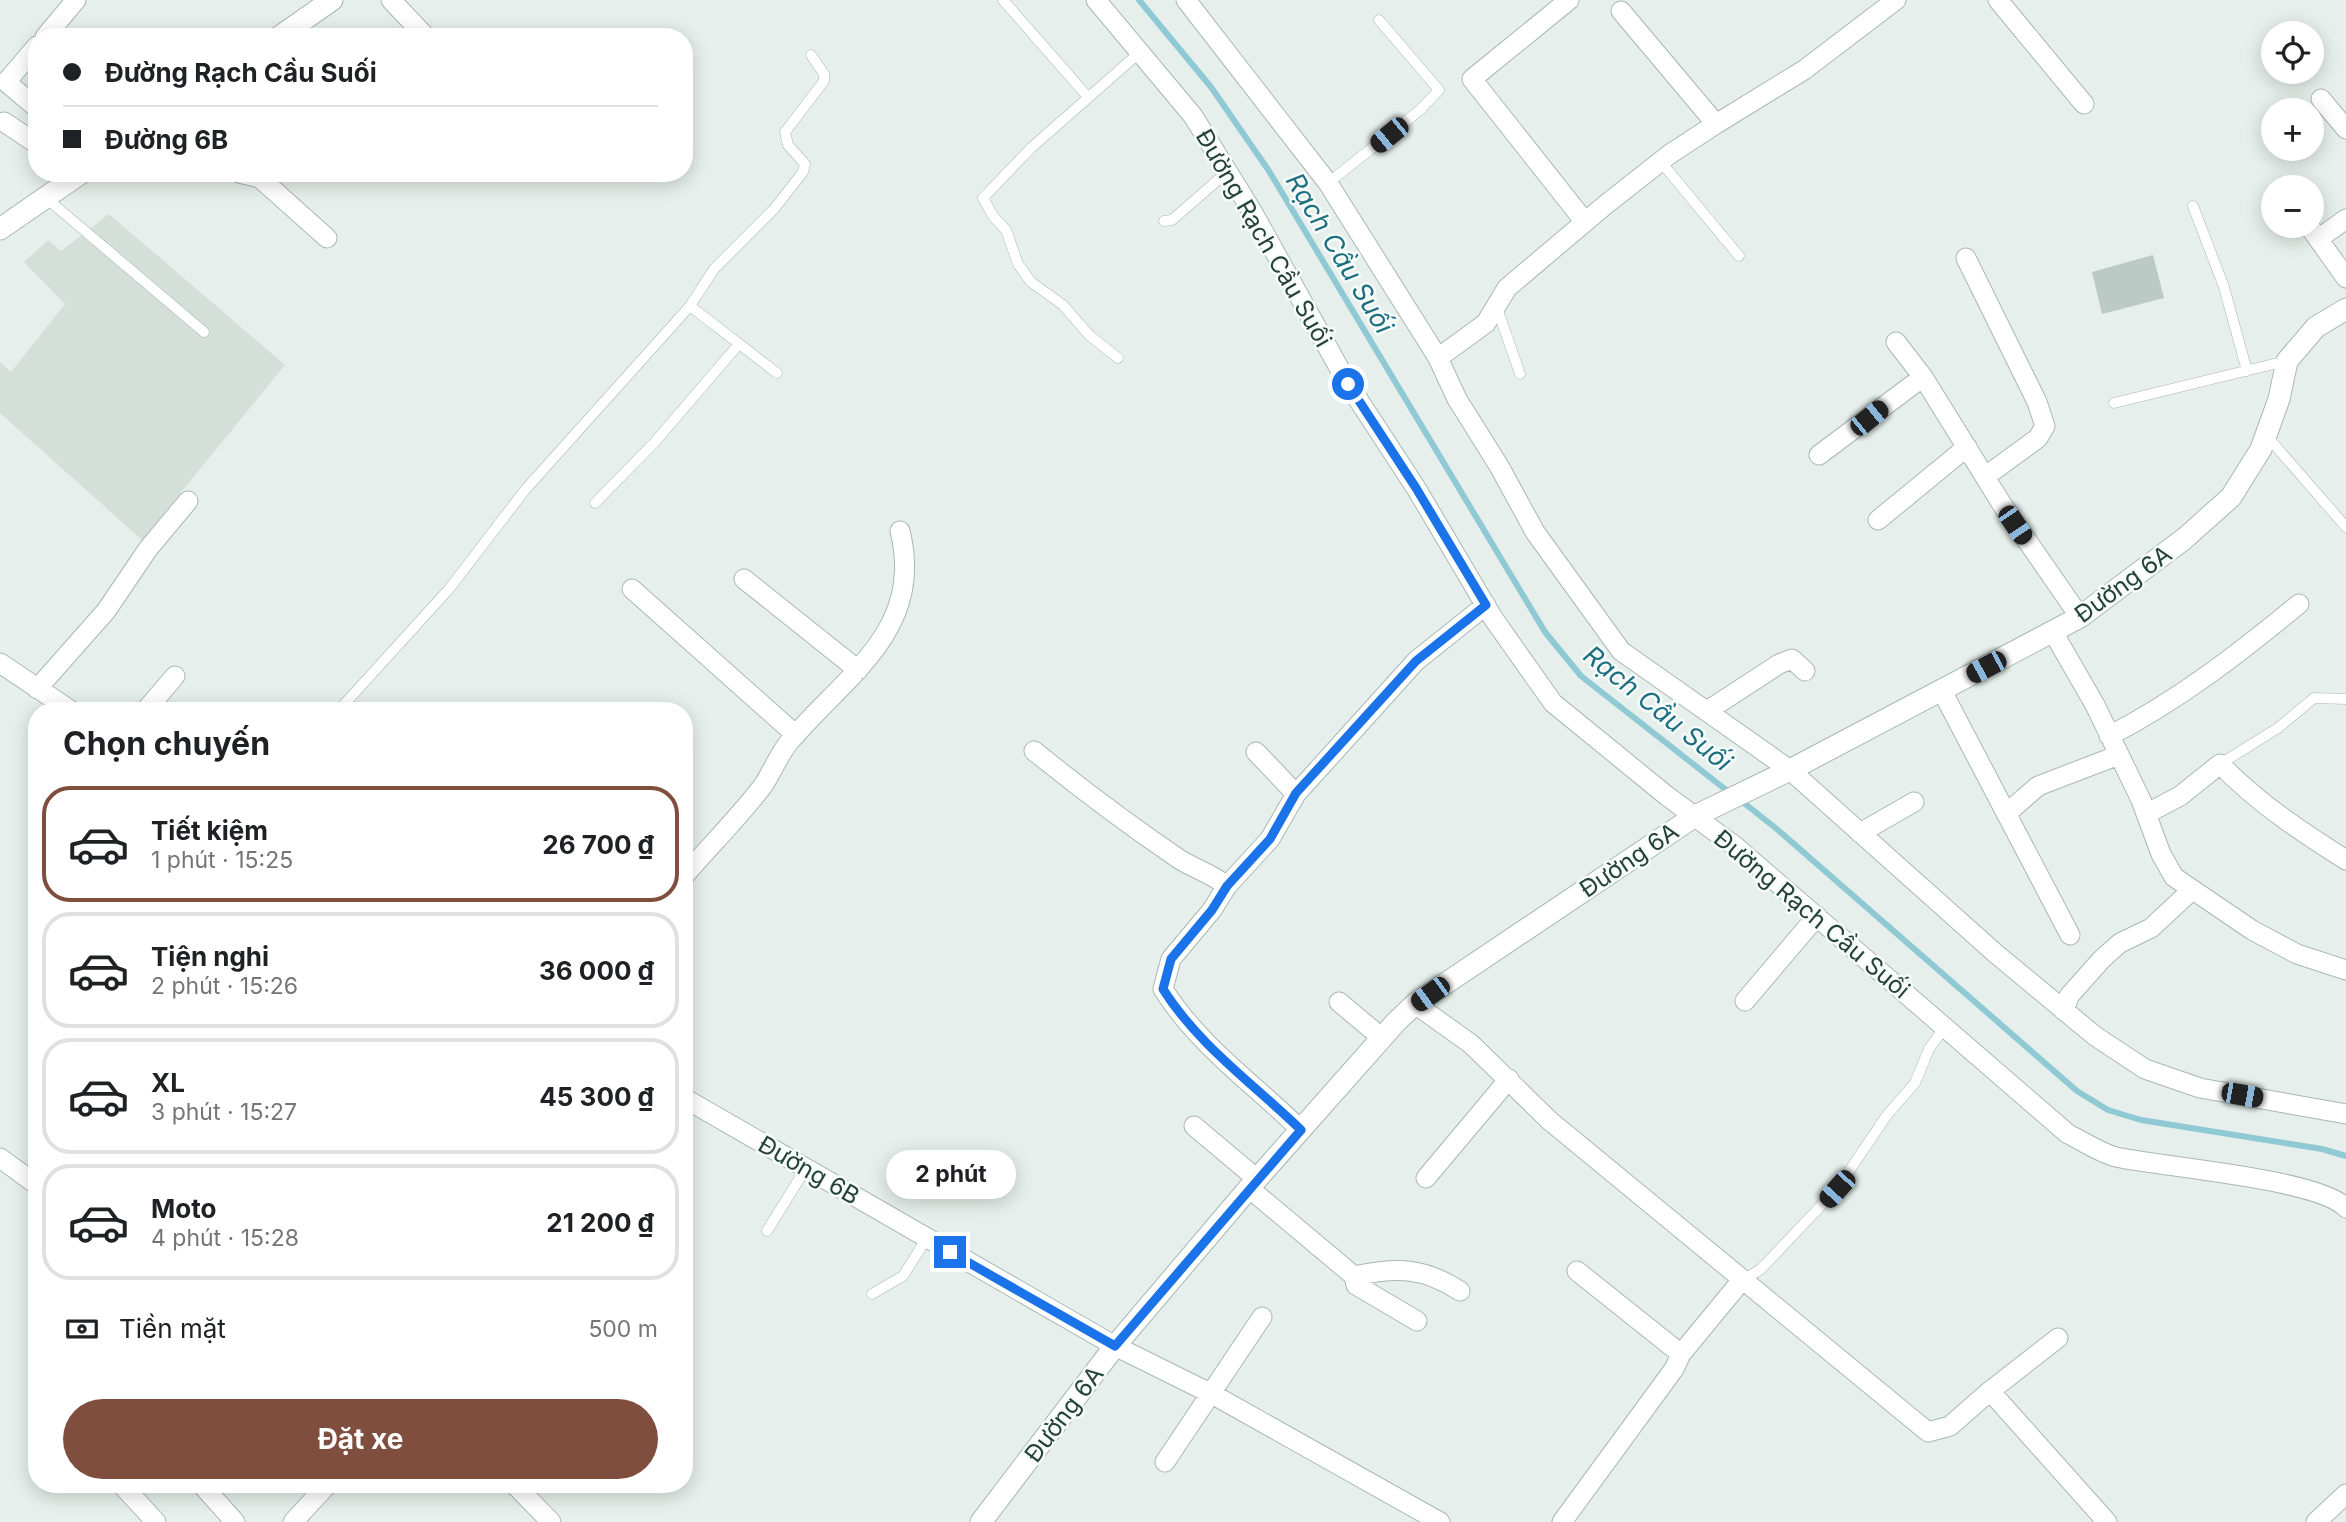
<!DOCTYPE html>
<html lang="vi">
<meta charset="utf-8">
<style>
body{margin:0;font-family:Inter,sans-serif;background:#f6f6f6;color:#202124;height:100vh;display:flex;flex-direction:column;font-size:26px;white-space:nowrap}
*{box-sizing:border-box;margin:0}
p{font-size:23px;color:#757577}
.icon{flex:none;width:38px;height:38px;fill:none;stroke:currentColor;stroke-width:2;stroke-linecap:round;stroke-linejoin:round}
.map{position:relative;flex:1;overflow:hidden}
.details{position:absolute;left:28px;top:702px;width:665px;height:791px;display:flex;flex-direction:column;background:#fff;border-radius:28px;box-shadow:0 4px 18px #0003}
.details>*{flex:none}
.top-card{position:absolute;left:28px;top:28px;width:665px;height:154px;border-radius:28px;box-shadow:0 4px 18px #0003;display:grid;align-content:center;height:154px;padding:0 35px;background:#fff}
.controls{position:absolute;left:2261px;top:21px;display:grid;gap:14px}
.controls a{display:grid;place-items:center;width:63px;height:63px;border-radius:50%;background:#fff;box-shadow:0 4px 18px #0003;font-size:35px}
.end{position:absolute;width:32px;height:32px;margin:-16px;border:9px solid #1a73e8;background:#fff;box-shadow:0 0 0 4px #fff}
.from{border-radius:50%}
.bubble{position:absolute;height:49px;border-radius:24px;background:#fff;box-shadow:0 4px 18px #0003;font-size:23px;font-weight:700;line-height:49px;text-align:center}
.car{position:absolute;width:21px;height:42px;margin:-21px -10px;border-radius:9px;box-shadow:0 0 5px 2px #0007;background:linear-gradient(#222 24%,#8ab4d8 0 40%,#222 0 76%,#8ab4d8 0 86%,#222 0)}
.top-card b{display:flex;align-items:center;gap:24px;height:66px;font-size:26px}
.top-card b+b{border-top:2px solid #e0e0e0}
.top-card i{width:18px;height:18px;background:#202124}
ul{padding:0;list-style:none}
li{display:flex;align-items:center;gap:21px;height:116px;margin:0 14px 10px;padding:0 21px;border:4px solid #e0e0e0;border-radius:28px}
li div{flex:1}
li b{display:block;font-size:26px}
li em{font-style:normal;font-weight:700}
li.current{border-color:#7f4e3f}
li>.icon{width:63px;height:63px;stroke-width:1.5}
h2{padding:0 35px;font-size:32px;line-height:84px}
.pay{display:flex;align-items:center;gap:18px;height:77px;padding:0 35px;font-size:26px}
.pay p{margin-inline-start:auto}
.cta{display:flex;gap:14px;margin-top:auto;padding:14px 35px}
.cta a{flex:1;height:80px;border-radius:42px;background:#7f4e3f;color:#fff;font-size:28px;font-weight:700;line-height:80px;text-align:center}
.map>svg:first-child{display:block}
</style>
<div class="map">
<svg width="2346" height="1522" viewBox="0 0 2346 1522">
<rect width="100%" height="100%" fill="#e6efeb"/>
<!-- built -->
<path fill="#d4dfda" d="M109,214L285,365L142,540L0,413V362L11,372L65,304L24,262L48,240L61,251Z"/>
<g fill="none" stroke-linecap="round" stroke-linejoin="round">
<!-- stream -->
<path stroke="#8ec9d4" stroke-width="6" d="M1139,0L1211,87L1269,171L1545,632L1581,676L1730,793
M1739,799L1778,830L2077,1091L2108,1110L2141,1120L2322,1149L2346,1156"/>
</g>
<!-- building -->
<path fill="#bbcac4" d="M2153,255L2164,298L2102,314L2092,272Z"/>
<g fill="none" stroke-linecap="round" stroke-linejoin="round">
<!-- service casing -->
<g stroke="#a8b8b2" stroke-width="11">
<path id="service" d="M1003,0L1088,97
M1661,162L1739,256
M1328,183L1420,110L1439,90L1379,20
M46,198L204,332
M2193,206L2224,287L2247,371
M1164,221L1172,220L1227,172
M690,306L777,373
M1497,308L1520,374
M1118,358L1089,335L1063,305L1031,282L1018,264L1006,230L993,216L983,198L1031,148L1139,53
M2114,403L2286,361
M2266,435L2346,527
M595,503L654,443L739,344
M339,710L449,589L525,490L690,306L714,269L774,209L803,172L805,164L788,145L785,132L824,81V74L811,55
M2220,764L2278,728L2314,698L2346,699
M767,1231L806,1168
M1743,1280L1761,1269L1837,1189L1887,1115L1915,1083L1929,1049L1944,1028
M872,1294L903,1276L927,1238"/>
</g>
<!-- minor casing -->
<g stroke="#a8b8b2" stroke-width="21">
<path id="minor" d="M391,0L426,37
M1096,0L1193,116L1252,211L1348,384L1416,488L1493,618L1553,703L1667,796L1736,847L2068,1134C2083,1141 2100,1153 2116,1157C2161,1167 2320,1179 2346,1208
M1186,0L1328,183L1438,358L1457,399L1499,466L1535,532L1621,651L1790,770L1995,953L2095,1036L2145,1069L2200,1088L2346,1114
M1569,0L1472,79L1585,222
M1998,0L2084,104
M1621,11L1716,124L1804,70L1896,0
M45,37L76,0
M37,46L6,82L37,108
M2321,99L2346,129
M4,122L37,144
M239,173L260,178L327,238
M2309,226L2346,278
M2318,239L2346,219
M1966,258L2037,402L2045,426L2038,438L1986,476
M1896,342L1923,377L2003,506L2080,617
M1438,358L1486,323L1507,288L1604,206L1670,154L1716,124
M1819,455L1923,377
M1878,520L1967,447
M744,579L858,670
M632,589L796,735
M2053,632L2095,705L2141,800L2161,854L2174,877L2252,930L2297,954L2346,970
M0,663L70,710
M37,689L106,611L148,549L188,501
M1942,691L2070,935
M146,710L175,676
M1707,711L1779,664L1792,659L1805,671
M2109,736C2179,700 2238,654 2299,604
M1034,751C1081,789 1129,825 1179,859C1195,869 1212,874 1227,886
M1256,752L1296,794L1270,839L1227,886L1212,910L1171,959L1163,989C1198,1045 1255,1085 1301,1130
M1296,794L1416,661L1486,605
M2006,814L2038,786L2119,755
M2146,814L2180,796L2220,764C2258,803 2300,831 2346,860
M1860,833L1914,802
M684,876C710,846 738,818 762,787C772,773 778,755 790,741C845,676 925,630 900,531
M1745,1001L1817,916
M1339,1002L1382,1038
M1415,1004L1471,1044L1550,1121L1928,1432L1950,1426L1990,1391L2107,1522
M2064,1011L2069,996L2102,959L2120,943L2151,928L2192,890
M684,1098L1115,1346L1212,1394L1440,1522
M1194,1126L1257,1179
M0,1158L37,1185
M1426,1178L1509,1079
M1249,1188L1354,1276L1356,1285L1417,1321
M1354,1276C1397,1267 1423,1267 1460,1291
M1681,1354L1742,1280
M1990,1391L2058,1338
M1165,1462L1262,1317
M121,1484L156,1522
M201,1484L235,1522
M514,1484L551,1522
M293,1522L328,1484
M1562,1522L1674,1369L1681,1354L1577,1271
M2316,1522L2346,1494"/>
</g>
<!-- tertiary casing -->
<g stroke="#a8b8b2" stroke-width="23">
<path id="tertiary" d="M279,37L332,0
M0,229L81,173
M981,1522L1115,1346L1249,1188L1396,1022L1415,1004L1695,816L1790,770L2080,617L2184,539L2231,497L2261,449L2279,399L2287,361L2316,327L2346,309"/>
</g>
<!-- service -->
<use href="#service" stroke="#fff" stroke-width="10"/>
<!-- minor -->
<use href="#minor" stroke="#fff" stroke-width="19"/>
<!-- tertiary -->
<use href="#tertiary" stroke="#fff" stroke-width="21"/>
</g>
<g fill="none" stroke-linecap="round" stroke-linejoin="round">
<!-- route -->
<path stroke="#1a73e8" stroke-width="9" d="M950,1252L1115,1346L1301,1130C1255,1085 1198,1045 1163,989L1171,959L1212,910L1227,886L1270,839L1296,793L1416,661L1486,605L1416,488L1348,384"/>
</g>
<g text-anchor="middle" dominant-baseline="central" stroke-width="5" stroke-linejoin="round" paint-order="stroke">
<!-- street labels -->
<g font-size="24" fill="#24423a" stroke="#f7fbf9">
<text transform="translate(1264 238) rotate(60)">Đường Rạch Cầu Suối</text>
<text transform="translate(2123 584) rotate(-36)">Đường 6A</text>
<text transform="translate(1629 860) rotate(-34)">Đường 6A</text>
<text transform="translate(1812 914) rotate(40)">Đường Rạch Cầu Suối</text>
<text transform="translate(809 1170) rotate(30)">Đường 6B</text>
<text transform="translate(1064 1414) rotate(-53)">Đường 6A</text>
</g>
<!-- water labels -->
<g font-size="26" font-style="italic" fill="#1c6f80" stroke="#f7fbf9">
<text transform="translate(1340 253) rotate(59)">Rạch Cầu Suối</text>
<text transform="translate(1658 708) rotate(39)">Rạch Cầu Suối</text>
</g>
</g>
</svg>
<div class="controls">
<a><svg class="icon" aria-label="locate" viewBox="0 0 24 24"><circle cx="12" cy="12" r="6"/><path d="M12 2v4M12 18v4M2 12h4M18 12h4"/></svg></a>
<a>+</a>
<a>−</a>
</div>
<i class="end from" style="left:1348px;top:384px"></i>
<i class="end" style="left:950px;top:1252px"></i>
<div class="bubble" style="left:886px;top:1150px;width:130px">2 phút</div>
<i class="car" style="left:1389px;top:135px;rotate:231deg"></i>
<i class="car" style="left:1869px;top:418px;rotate:51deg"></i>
<i class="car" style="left:2015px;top:525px;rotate:146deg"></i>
<i class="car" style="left:1986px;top:667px;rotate:242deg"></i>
<i class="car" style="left:1430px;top:994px;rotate:234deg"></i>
<i class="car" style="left:2242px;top:1095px;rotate:100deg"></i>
<i class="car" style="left:1837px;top:1189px;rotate:222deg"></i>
<div class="top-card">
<b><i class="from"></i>Đường Rạch Cầu Suối</b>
<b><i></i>Đường 6B</b>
</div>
<section class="details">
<h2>Chọn chuyến</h2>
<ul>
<li class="current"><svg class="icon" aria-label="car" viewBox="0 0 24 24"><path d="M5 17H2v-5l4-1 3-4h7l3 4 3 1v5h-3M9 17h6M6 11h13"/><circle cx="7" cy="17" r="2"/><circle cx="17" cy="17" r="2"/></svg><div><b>Tiết kiệm</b><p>1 phút · 15:25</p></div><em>26 700 ₫</em></li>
<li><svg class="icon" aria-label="car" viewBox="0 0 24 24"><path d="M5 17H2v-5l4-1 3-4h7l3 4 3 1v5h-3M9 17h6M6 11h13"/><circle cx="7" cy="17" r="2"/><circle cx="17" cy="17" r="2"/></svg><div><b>Tiện nghi</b><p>2 phút · 15:26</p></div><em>36 000 ₫</em></li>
<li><svg class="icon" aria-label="car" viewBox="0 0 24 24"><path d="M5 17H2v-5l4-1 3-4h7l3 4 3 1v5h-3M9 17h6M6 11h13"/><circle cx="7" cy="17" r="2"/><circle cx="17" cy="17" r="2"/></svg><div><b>XL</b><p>3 phút · 15:27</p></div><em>45 300 ₫</em></li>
<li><svg class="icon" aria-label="car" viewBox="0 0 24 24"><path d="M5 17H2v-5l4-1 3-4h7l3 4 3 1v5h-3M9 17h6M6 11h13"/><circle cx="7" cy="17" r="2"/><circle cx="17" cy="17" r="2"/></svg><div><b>Moto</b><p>4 phút · 15:28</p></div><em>21 200 ₫</em></li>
</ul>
<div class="pay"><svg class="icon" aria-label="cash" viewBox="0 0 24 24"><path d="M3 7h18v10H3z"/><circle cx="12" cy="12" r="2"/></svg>Tiền mặt<p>500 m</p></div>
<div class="cta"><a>Đặt xe</a></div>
</section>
</div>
